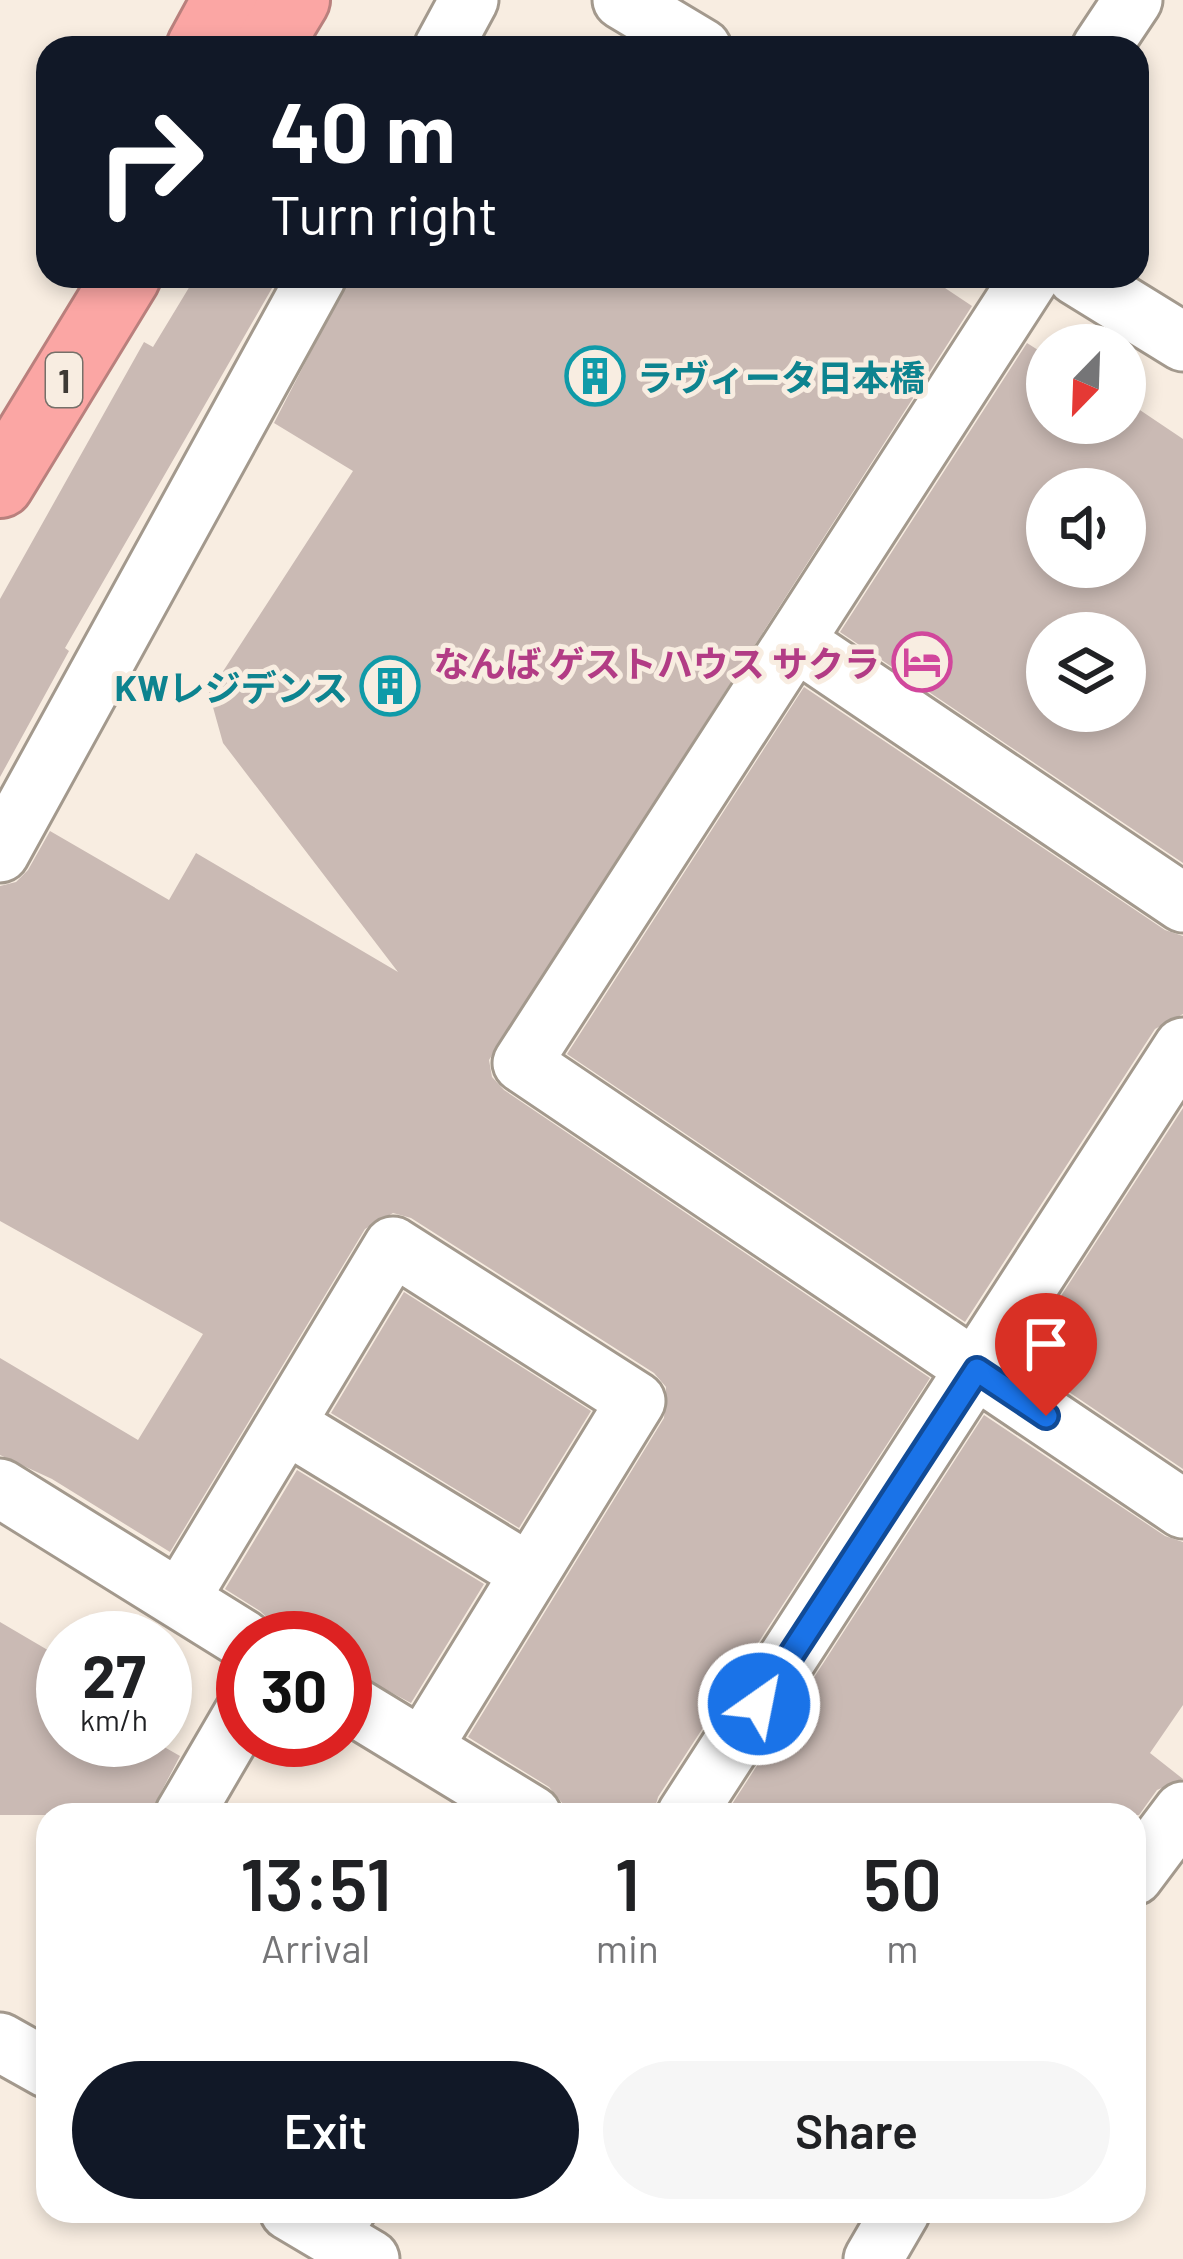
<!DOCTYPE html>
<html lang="en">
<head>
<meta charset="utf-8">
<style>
	body { margin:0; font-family:Barlow,"Noto Sans JP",sans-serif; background:#f6f6f6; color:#202124; height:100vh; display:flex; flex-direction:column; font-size:45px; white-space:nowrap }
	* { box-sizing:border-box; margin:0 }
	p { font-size:39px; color:#757577 }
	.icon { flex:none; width:66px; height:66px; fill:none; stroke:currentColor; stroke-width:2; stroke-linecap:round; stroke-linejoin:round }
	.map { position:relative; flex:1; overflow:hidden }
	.drawer { position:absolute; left:36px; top:1803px; width:1110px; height:420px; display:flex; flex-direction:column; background:#fff; border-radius:36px; box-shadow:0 6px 18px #0003 }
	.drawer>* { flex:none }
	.top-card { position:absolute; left:36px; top:36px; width:1113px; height:252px; border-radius:36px; box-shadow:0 6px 18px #0003; background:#111827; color:#fff; overflow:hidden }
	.needle { width:78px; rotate:203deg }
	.fabs { position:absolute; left:1026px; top:324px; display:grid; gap:24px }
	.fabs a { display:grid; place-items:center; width:120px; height:120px; border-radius:50%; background:#fff; box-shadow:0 6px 18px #0003; font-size:60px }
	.speed { position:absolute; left:36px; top:1611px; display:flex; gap:24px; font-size:60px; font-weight:700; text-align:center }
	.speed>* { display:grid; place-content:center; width:156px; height:156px; border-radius:50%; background:#fff; box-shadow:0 6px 18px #0003; line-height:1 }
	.speed small { font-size:30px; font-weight:400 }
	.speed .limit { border:18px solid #d22; background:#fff; color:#111 }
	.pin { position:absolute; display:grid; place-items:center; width:102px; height:102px; color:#fff; margin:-123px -51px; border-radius:50% 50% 50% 0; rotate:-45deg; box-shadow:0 0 12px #0007 }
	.pin .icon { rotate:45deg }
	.me { position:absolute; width:132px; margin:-66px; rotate:33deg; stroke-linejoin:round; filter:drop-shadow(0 0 9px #0008) }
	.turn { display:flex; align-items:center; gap:42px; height:252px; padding:0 36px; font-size:54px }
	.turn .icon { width:156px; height:156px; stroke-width:2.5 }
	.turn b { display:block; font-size:84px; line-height:102px }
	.eta { display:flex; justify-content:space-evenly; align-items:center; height:204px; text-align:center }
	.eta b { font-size:72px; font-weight:600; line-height:84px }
	.button { display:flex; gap:24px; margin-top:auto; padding:24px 36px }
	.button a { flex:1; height:138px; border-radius:72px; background:#111827; color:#fff; font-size:48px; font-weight:600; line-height:138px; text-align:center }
	.button a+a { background:#f6f6f6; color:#202124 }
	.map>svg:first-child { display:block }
	.building { fill:#cabab4; fill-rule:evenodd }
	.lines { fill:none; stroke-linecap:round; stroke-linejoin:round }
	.lane-casing { stroke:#a3998d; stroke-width:33 }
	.street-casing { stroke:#a3998d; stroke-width:63 }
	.highway-casing { stroke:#b9807d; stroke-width:72 }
	.lane { stroke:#fff; stroke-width:27 }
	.street { stroke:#fff; stroke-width:57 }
	.highway { stroke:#fba6a4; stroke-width:66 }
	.route-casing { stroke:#114b97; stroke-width:30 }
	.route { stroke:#1a73e8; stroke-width:21 }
	.labels { text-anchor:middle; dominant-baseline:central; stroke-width:10; stroke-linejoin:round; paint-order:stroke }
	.shield { fill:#f8ede1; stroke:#767069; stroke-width:3 }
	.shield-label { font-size:33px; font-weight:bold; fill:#3e3a35 }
	.culture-label { font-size:36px; font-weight:bold; fill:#0d838f; stroke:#f8ede1; text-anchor:start }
	.hotel-label { font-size:36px; font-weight:bold; fill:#b23c85; stroke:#f8ede1; text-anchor:end }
</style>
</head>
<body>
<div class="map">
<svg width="1183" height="2259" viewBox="0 0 1183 2259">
	<rect width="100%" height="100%" fill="#f8ede1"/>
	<g class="building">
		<path d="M196,276H279L65,648L69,651L0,777V599L144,342L153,347Z"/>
		<path d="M350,276H927L972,306L489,1060L492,1077L504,1090L930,1378L658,1797L653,1815H572L549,1787L468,1737L664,1418L666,1387L654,1373L411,1218L393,1213L365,1229L170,1552L52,1479L0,1455V1358L138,1440L203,1334L0,1221V886L16,882L28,870L50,831L169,900L196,853L398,972L223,743L209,693L353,471L274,423Z"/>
		<path d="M1027,343L1038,350L1042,345L1047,349V423H1125V400L1183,439V863L840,632ZM1047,489H1125V567H1047ZM1047,633H1125V711H1047Z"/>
		<path d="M804,687L1165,930L1183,936V1014L1155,1029L965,1322L567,1054Z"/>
		<path d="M1183,1108V1469L1020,1359Z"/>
		<path d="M404,1292L591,1411L519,1528L331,1413Z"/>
		<path d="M984,1415L1165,1536L1183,1542V1705L1150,1753L1183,1779L1157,1790L1139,1815H725Z"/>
		<path d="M297,1470L484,1584L411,1703L345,1668V1638H289L260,1611L225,1589Z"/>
		<path d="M0,1622L63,1659V1740H152L180,1756L149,1815H0Z"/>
	</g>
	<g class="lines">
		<g class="lane-casing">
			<path id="lane" d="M343,2243L363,2211"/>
		</g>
		<g class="street-casing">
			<g id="street">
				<path d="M622,0L702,48"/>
				<path d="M443,48L469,0"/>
				<path d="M1101,48L1133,0"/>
				<path d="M1031,276L522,1063L1183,1509"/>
				<path d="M1076,276L1183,342"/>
				<path d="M798,643L1183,903"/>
				<path d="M0,853L317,276"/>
				<path d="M287,1425L528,1572"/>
				<path d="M0,1488L243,1639"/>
				<path d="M180,1599L393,1246L636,1401L423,1747"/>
				<path d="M345,1701L532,1815"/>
				<path d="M184,1815L243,1714"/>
				<path d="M686,1815L1183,1047"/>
				<path d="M1134,1876L1183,1811"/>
				<path d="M0,2042L48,2069"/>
				<path d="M289,2211L370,2259"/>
				<path d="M873,2259L901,2211"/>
			</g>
		</g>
		<g class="highway-casing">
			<g id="highway">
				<path d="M200,48L226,0"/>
				<path d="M267,48L296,0"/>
				<path d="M0,484L127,276"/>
			</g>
		</g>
		<use href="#lane" class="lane"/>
		<use href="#street" class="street"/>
		<use href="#highway" class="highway"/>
	</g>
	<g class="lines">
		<g class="route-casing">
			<path id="route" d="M759,1704L977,1370L1046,1416"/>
		</g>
		<use href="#route" class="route"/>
	</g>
	<defs>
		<g id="building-ring" transform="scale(3)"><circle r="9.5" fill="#f8ede1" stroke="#0f9aa8" stroke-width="1.5"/><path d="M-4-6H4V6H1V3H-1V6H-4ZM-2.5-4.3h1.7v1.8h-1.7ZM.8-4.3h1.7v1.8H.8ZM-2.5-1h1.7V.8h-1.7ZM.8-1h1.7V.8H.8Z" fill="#0f9aa8"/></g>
		<g id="hotel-ring" transform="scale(3)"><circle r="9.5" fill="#f8ede1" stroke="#d1479c" stroke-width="1.5"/><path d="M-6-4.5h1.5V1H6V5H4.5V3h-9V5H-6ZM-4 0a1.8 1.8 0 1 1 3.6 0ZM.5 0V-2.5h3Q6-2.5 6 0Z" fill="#d1479c"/></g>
	</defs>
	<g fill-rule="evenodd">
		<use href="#building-ring" x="595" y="376"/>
		<use href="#hotel-ring" x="922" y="662"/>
		<use href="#building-ring" x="390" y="686"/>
	</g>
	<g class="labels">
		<rect class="shield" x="46" y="353" width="36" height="54" rx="9"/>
		<g class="shield-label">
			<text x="64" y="380">1</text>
		</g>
		<g class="culture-label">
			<text x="637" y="376">ラヴィータ日本橋</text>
			<text x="348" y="686" text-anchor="end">KWレジデンス</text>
		</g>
		<g class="hotel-label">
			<text x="880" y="662">なんば ゲストハウス サクラ</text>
		</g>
	</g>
</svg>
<div class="fabs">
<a><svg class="needle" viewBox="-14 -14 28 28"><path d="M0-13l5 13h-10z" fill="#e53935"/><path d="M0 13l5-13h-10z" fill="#757577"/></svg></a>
<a><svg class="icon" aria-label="sound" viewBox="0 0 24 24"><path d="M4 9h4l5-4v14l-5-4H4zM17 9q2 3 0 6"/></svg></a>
<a><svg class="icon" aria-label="layers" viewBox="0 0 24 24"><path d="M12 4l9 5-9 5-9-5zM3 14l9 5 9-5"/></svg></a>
</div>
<div class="speed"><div>27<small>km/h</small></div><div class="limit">30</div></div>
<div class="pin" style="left:1046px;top:1416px;background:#d93025"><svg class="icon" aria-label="arrive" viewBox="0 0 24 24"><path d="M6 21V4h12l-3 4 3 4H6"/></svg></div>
<svg class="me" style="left:759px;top:1704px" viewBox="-20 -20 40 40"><circle r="17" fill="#1a73e8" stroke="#fff" stroke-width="3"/><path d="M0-11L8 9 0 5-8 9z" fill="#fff"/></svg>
<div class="top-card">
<div class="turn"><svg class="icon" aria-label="right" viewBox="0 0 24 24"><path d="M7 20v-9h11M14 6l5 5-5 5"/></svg><div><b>40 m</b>Turn right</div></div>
</div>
<section class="drawer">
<div class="eta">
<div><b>13:51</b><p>Arrival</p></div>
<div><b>1</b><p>min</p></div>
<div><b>50</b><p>m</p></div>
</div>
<div class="button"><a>Exit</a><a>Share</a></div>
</section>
</div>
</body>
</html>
